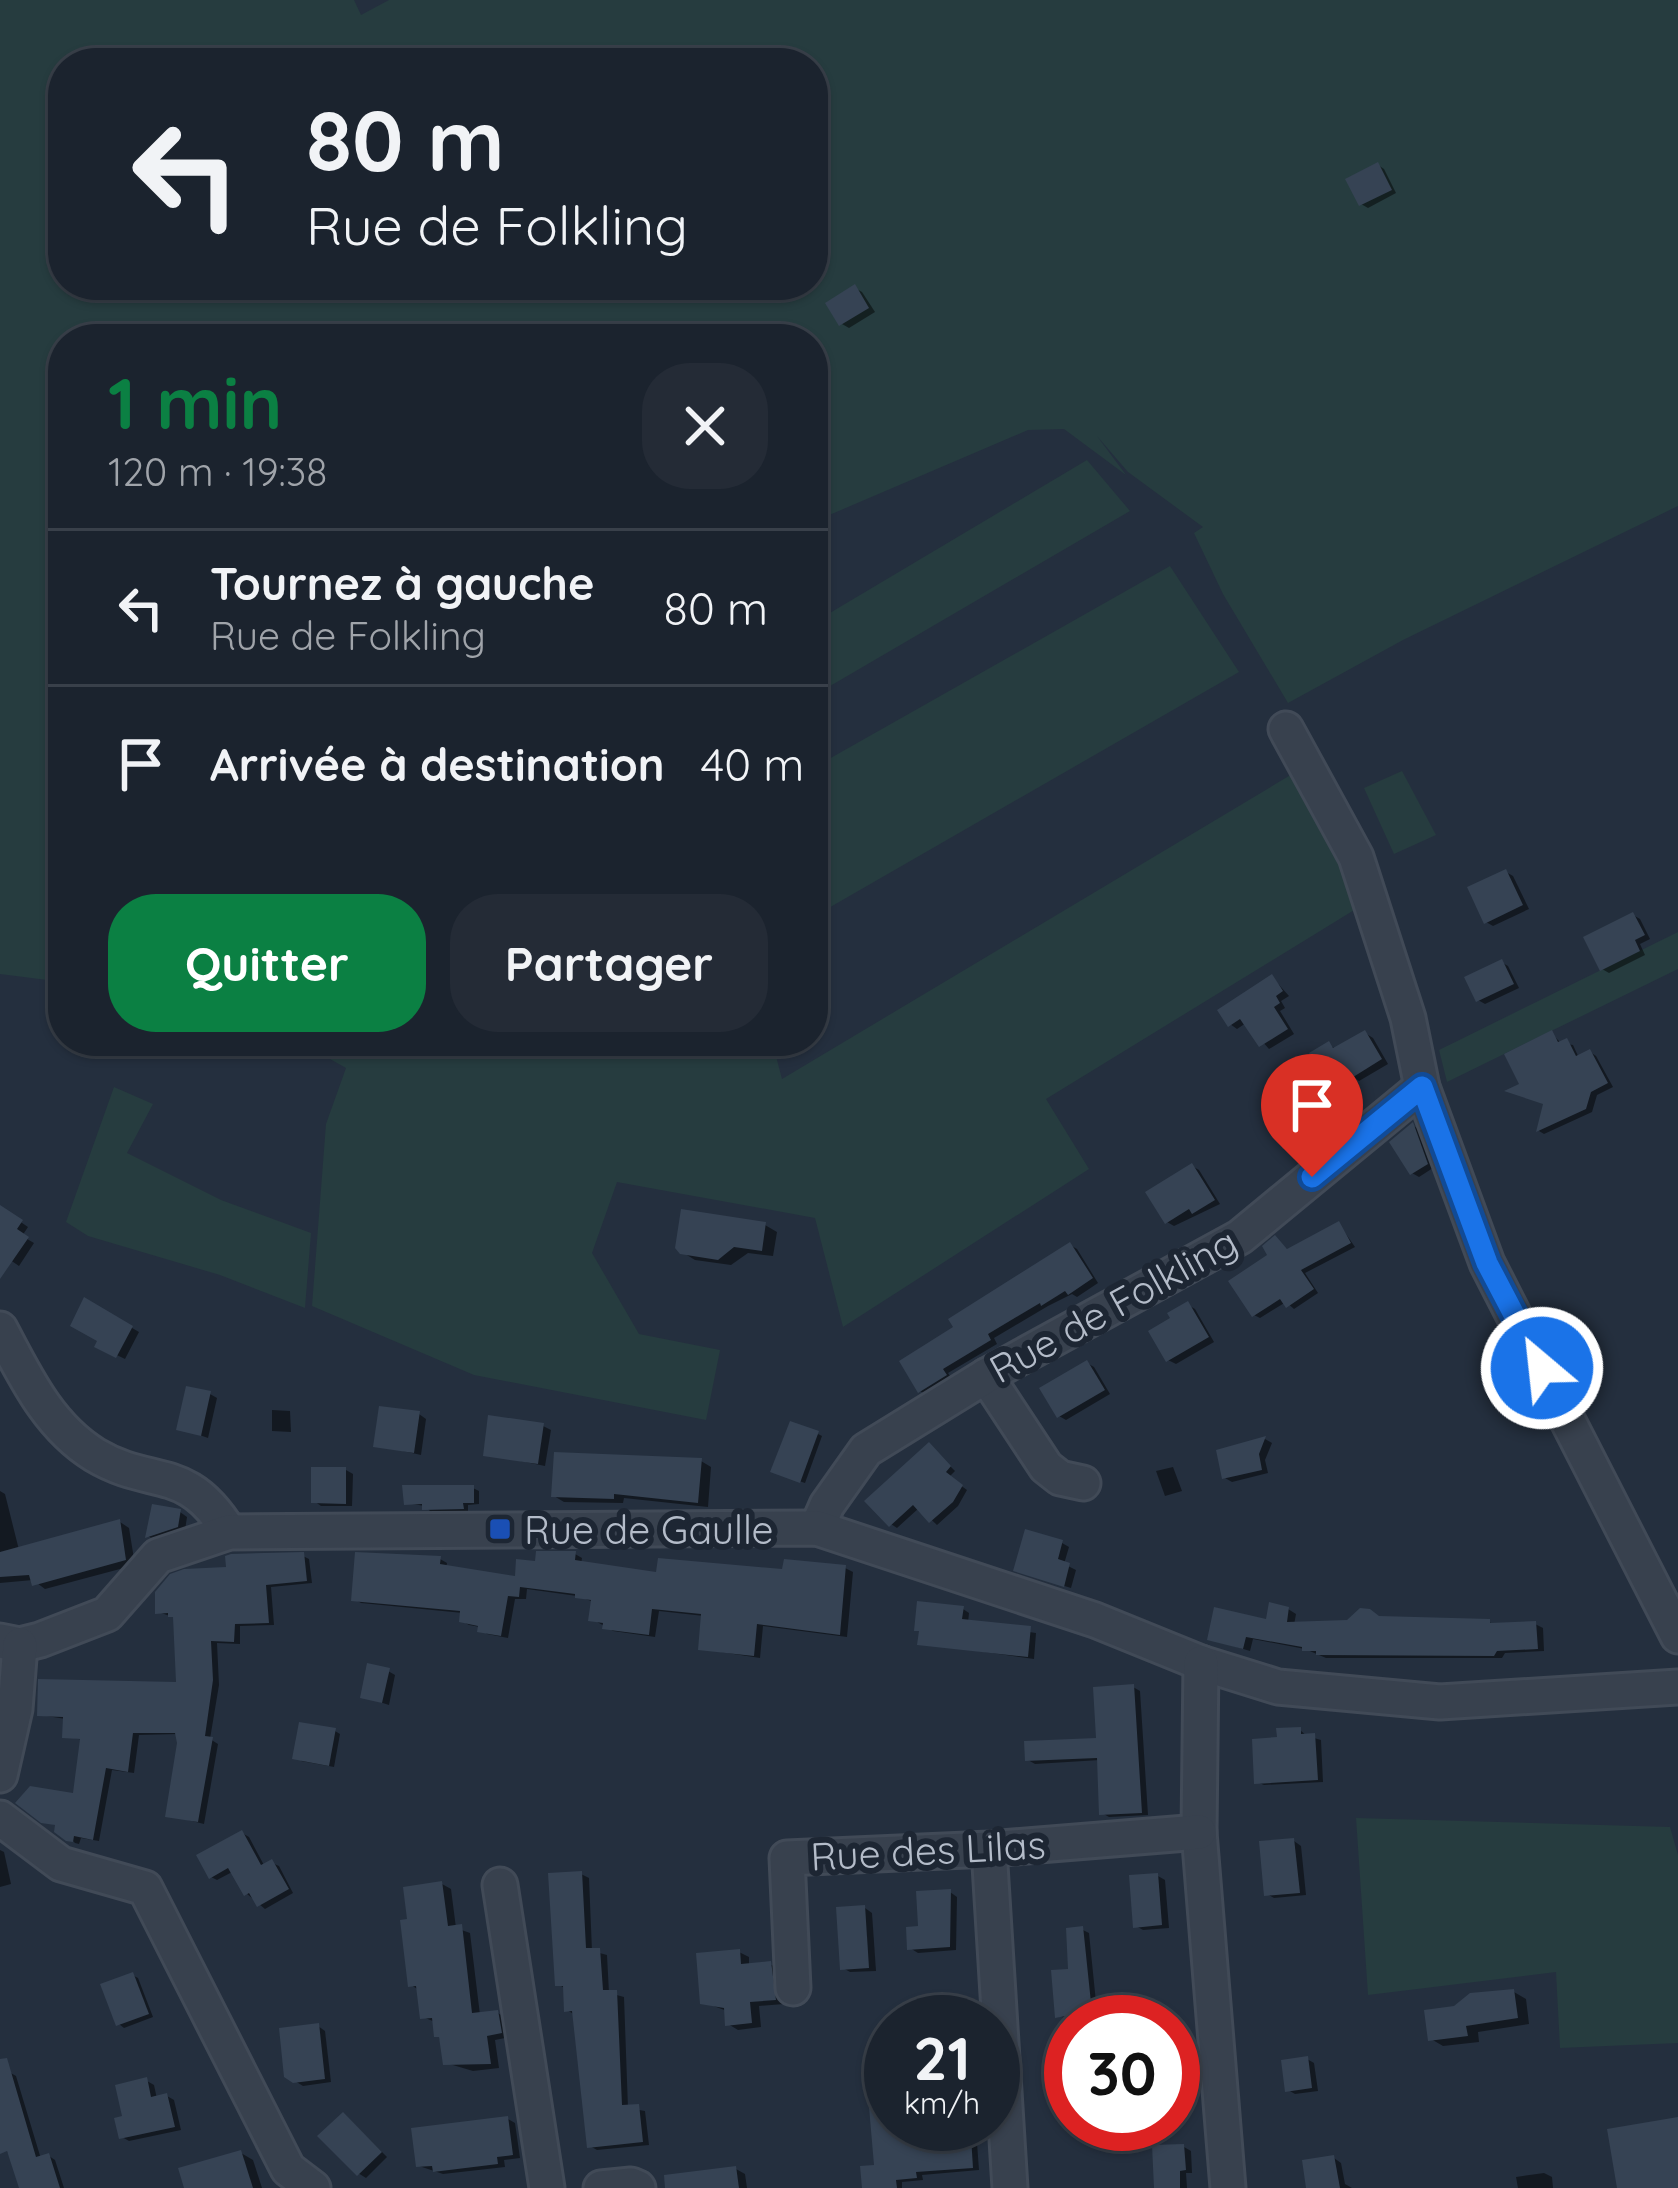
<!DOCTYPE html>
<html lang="fr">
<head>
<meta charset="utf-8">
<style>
	body { margin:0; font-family:Quicksand,sans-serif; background:#242b36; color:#f1f3f6; height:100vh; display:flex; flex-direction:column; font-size:45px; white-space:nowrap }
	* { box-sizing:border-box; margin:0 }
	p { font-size:39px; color:#a0a4aa }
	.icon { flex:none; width:66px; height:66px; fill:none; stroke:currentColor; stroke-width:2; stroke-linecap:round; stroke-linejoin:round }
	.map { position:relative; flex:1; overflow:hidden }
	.panel { position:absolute; left:48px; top:324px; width:780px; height:732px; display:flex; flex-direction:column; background:#1b232e; border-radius:48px; box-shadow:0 3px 9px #0004,0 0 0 3px #39404a }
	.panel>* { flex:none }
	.top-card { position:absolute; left:48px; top:48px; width:780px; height:252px; border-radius:48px; box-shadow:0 3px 9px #0004,0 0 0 3px #39404a; background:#1b232e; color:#f1f3f6; overflow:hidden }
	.speed { position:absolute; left:864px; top:1995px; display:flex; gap:24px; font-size:60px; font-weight:700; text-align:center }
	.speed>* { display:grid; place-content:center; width:156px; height:156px; border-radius:50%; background:#1b232e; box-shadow:0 3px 9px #0004,0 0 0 3px #39404a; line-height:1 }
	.speed small { font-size:30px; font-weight:400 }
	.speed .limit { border:18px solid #d22; background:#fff; color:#111 }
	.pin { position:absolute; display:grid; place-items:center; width:102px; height:102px; color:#fff; margin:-123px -51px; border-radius:50% 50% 50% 0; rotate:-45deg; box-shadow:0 0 12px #0007 }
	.pin .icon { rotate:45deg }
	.me { position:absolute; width:132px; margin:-66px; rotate:332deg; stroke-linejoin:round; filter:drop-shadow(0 0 9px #0008) }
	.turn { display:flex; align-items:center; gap:42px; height:252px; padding:0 60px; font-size:54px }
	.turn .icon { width:156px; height:156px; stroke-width:2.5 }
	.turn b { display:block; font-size:84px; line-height:102px }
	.round { display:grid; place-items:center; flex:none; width:126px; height:126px; border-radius:48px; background:#242b36 }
	.headline { display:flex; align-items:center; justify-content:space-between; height:204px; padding:0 60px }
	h1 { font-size:72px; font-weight:700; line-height:90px; color:#0b8043 }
	.cta { display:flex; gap:24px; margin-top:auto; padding:24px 60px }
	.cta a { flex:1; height:138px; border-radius:48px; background:#0b8043; color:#fff; font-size:48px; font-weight:700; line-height:138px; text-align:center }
	.cta a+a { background:#242b36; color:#f1f3f6 }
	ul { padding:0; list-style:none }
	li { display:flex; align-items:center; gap:36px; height:156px; padding:0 60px; border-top:3px solid #39404a }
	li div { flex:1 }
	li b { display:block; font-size:45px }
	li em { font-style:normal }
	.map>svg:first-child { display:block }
	.green { fill:#263c3f; fill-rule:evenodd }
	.shadow { fill:#0007 }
	.building { fill:#364354 }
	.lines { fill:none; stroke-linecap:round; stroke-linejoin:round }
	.minor-casing { stroke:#414a57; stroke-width:39 }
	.minor { stroke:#38414e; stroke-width:33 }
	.route-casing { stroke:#114b97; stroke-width:30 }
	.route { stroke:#1a73e8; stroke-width:21 }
	.transit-dot { fill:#1a4fb4; stroke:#1d2633; stroke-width:4.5 }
	.labels { text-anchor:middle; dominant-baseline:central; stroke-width:12; stroke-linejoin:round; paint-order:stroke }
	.street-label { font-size:39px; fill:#b4bcc9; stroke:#1d2633 }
	.poi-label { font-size:39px; fill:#b4bcc9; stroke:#1d2633; text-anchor:start }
</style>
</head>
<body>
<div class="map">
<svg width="1678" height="2188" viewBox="0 0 1678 2188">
	<rect width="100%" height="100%" fill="#242f3e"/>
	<g class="green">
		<path d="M0,0H354L361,15L389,0H1678V506L1403,640L1288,703L1223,594L1194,533L1203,527L1128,472L1097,436L1126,475L1064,429L1028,430L813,522V339H63V982L0,974ZM63,63H813V285H63Z"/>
		<path d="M1087,460L1130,511L813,696V623Z"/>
		<path d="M1170,566L1239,672L813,917V768Z"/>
		<path d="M1299,770L1364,904L1046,1099L1089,1169L843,1327L815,1218L617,1182L592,1253L639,1334L720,1350L706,1420L474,1375L312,1306L326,1124L346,1068L298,1041H772L782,1079Z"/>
		<path d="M1402,771L1436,835L1394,854L1364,788Z"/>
		<path d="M1678,932V969L1447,1082L1439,1050Z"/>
		<path d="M114,1087L153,1104L127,1153L221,1200L311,1233L305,1308L220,1275L88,1236L66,1222Z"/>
		<path d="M1356,1818L1670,1827L1678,1855V2043L1560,2048L1556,1972L1368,1995Z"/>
	</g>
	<g class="shadow">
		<path d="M1378,165L1384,169L1396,193L1368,208L1361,204Z"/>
		<path d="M855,288L862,292L875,312L849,328L842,324Z"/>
		<path d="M1506,872L1513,876L1529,909L1493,926L1486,922Z"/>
		<path d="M1633,915L1640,919L1650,939L1640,944L1645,955L1609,973L1602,969Z"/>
		<path d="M1501,962L1508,966L1519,988L1485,1004L1478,1000Z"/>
		<path d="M1272,977L1289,996L1281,1001L1285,1008L1280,1011L1294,1034L1269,1049L1246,1023L1237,1029L1230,1024Z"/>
		<path d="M1365,1033L1373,1038L1388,1064L1359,1081L1352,1076L1336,1085L1329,1081V1045L1336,1049Z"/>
		<path d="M1552,1034L1561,1043L1573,1045L1579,1058L1590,1052L1596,1056L1613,1087L1597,1095L1592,1112L1544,1134L1539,1131L1546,1104L1523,1085Z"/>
		<path d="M1311,1096L1318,1100L1334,1127L1293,1151L1286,1146Z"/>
		<path d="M1413,1126L1419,1129L1433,1168L1419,1177L1412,1173Z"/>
		<path d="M1192,1166L1199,1170L1220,1204L1174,1226L1167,1222Z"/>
		<path d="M0,1208L28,1227L22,1236L34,1243L19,1266L0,1253Z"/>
		<path d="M1339,1224L1355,1247L1305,1273L1318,1293L1294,1309L1286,1302L1260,1318L1254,1315L1276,1239L1289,1251Z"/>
		<path d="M765,1225L777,1232L773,1256L748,1253L731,1265L695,1260L682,1252Z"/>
		<path d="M1070,1245L1077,1249L1098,1283L1077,1297L1072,1294L1048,1306L994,1338L997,1344L948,1373L952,1379L927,1395L920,1391L957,1328Z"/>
		<path d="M86,1301L139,1332L125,1359L98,1346L101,1340Z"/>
		<path d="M1188,1305L1195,1309L1214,1342L1176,1364L1168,1360Z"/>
		<path d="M1087,1363L1094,1367L1110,1394L1066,1420L1059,1416Z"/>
		<path d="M210,1394L217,1398L208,1438L180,1428Z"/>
		<path d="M272,1410L290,1411L291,1432L272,1431Z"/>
		<path d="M419,1414L426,1419L421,1455L376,1445Z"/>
		<path d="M543,1426L551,1430L545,1466L486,1454Z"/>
		<path d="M818,1434L822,1436L805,1483L778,1474Z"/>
		<path d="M1265,1439L1272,1443L1265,1460L1268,1473L1232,1482L1225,1478L1219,1452Z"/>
		<path d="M929,1445L955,1471L949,1477L967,1490L958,1506L937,1525L919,1508L897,1528L891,1524Z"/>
		<path d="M701,1461L711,1467L708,1507L624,1498L623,1503L564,1502L554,1496Z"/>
		<path d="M1173,1467L1182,1491L1165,1496L1156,1471Z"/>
		<path d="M346,1470L353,1474L352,1506H321L314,1501Z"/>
		<path d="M473,1488L479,1491V1504L468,1505V1511H430L425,1506L406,1503Z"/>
		<path d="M0,1491L5,1494L19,1550L120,1522L129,1528L135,1565L45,1589L33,1580L0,1583Z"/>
		<path d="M180,1512L187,1517L185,1530L155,1540L148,1536Z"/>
		<path d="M1062,1543L1069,1547L1064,1564L1076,1570L1071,1588L1023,1573Z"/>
		<path d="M575,1554L582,1558L581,1564L658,1576L845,1568L853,1572L847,1637L763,1626L760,1658L701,1649L704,1616L659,1611L655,1637L613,1631L592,1619L594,1602L577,1596L527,1589L526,1599H515L508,1638L487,1634L480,1627L469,1625L462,1621L463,1613L361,1603L354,1599L440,1559L447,1563L446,1568L518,1580L538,1564Z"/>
		<path d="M303,1556L309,1559L312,1583L271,1587L274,1625L240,1626V1644L217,1643L219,1685L210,1739L218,1744L204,1824L168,1815L179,1734L139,1735L134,1773L112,1770L99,1841L81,1838L79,1844L75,1843L58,1826L43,1820L76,1797L83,1740L65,1736L66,1719L40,1715L179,1685L176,1618L158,1612L230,1570Z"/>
		<path d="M963,1609L969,1613L968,1623L1036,1633L1034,1659L921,1643Z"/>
		<path d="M1288,1609L1296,1614L1294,1625L1381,1619L1489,1622L1497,1626L1535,1624L1543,1628L1544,1651L1505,1653L1502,1658H1326L1305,1649L1253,1639L1250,1651L1210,1639L1268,1623Z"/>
		<path d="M388,1671L395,1675L389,1705L364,1697Z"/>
		<path d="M1133,1687L1140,1691L1148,1815L1109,1817L1102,1813L1100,1760L1035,1764L1028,1760L1099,1741Z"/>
		<path d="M1300,1730L1307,1736L1321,1740L1323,1782L1264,1785L1257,1782L1280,1740Z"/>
		<path d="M335,1731L340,1734L334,1767L301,1761Z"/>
		<path d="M242,1833L249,1837L265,1867L272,1863L279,1866L293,1893L265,1909L246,1893L234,1871L217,1880L211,1877Z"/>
		<path d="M1294,1841L1301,1846L1306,1895L1274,1898L1267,1894Z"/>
		<path d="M0,1850L4,1852L11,1884L0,1887Z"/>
		<path d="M581,1874L589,1878L592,1951L607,1955L609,1993L624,1997L628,2108L645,2111L649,2145L597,2150L590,2146L575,2015L567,2010L566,1989L558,1984Z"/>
		<path d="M1158,1876L1165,1880L1169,1928L1143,1930L1136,1926Z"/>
		<path d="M442,1884L451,1889L456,1928L470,1933L480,2015L498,2013L507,2019L510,2037L495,2040L499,2068L473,2071L446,2063L435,2022L423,2017L419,1990L411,1985V1922Z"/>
		<path d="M950,1892L957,1897L956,1950L918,1953L910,1948Z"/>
		<path d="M865,1908L872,1913L876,1971L850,1972L843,1968Z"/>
		<path d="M1083,1930L1089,1933L1098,2022H1071V2030L1069,2019L1058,2016Z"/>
		<path d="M739,1952L749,1957V1966L770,1964L780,1970L784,2004L759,2006L761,2027L738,2030L728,2024L727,2011L703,2002Z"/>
		<path d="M132,1975L138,1978L153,2017L124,2028L119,2024Z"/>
		<path d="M1514,1992L1526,1999L1529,2024L1478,2032L1479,2042L1443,2046L1431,2039Z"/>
		<path d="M318,2026L325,2031L331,2082L303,2086L295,2081Z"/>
		<path d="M1182,2032L1189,2036L1193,2103L1173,2104V2033Z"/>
		<path d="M1307,2059L1314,2063L1318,2091L1295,2094L1288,2090Z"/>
		<path d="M9,2072L16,2076L41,2159L49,2156L55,2160L64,2188L22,2187L0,2134V2074Z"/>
		<path d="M147,2081L154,2085L157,2099L167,2096L174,2100L181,2130L129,2141L122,2137L125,2119Z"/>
		<path d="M891,2109V2124H962L963,2139L977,2143L979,2170L922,2175L923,2180L902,2182V2188H866L877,2168Z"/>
		<path d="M508,2119L515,2123L520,2158L504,2160L505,2167L443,2174L419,2166Z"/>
		<path d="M350,2120L387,2157L366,2178L358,2173Z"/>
		<path d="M1184,2147L1191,2151L1192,2173H1186L1187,2188H1155Z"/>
		<path d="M241,2153L253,2160L262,2188H187Z"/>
		<path d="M1334,2158L1341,2163L1345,2184L1352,2188H1309Z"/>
		<path d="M736,2169L745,2174L747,2188H702Z"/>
		<path d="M1544,2173L1552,2177L1553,2188H1518L1516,2177Z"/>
	</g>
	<g class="building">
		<path d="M1378,162L1392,190L1359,206L1345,179Z"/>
		<path d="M855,284L869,308L839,326L825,303Z"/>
		<path d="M1506,869L1523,905L1484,924L1467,887Z"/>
		<path d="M1633,912L1645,935L1635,940L1640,951L1600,971L1583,937Z"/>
		<path d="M1502,959L1514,984L1476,1002L1464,977Z"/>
		<path d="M1272,974L1283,991L1276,996L1280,1003L1274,1007L1288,1029L1259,1047L1240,1019L1228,1027L1217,1010Z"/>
		<path d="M1365,1030L1382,1059L1350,1079L1346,1072L1326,1083L1309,1053L1329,1041L1333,1048Z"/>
		<path d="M1552,1030L1558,1042L1567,1038L1576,1056L1590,1049L1608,1083L1591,1092L1586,1109L1536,1132L1543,1104L1504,1091L1519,1084L1504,1054Z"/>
		<path d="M1311,1092L1328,1122L1283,1149L1266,1119Z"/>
		<path d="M1413,1122L1428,1164L1410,1175L1389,1142Z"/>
		<path d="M1192,1163L1215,1200L1192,1214L1189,1209L1165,1224L1145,1192Z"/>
		<path d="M0,1205L23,1220L17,1229L29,1237L0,1279Z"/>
		<path d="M681,1209L766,1222L762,1251L734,1247L718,1260L680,1254L675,1248Z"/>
		<path d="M1339,1221L1351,1243L1301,1270L1314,1289L1286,1308L1280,1299L1252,1317L1228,1281L1267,1255L1262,1246L1275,1235L1287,1249Z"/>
		<path d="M1070,1242L1093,1278L1068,1295L1065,1291L1041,1306L1040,1303L988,1334L991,1340L943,1369L947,1375L918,1393L899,1361L953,1327L948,1319Z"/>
		<path d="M84,1297L133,1326L116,1358L94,1347L97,1341L70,1326Z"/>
		<path d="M1188,1301L1209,1337L1166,1362L1148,1331L1170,1318L1167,1313Z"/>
		<path d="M1087,1360L1105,1390L1057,1418L1039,1388Z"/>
		<path d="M186,1386L211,1391L201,1436L176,1430Z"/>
		<path d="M379,1406L420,1411L414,1453L373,1447Z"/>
		<path d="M488,1415L544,1423L538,1464L483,1456Z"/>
		<path d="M790,1421L819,1431L800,1483L770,1472Z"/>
		<path d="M1266,1436L1259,1454L1262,1470L1222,1479L1216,1450Z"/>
		<path d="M929,1442L951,1466L946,1472L963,1485L953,1502L929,1523L913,1505L889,1527L864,1501Z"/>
		<path d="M554,1452L702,1458L698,1503L614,1494V1499L551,1497Z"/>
		<path d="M311,1467H346V1504L311,1503Z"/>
		<path d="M402,1485H474V1503H463L464,1509L422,1510V1504L404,1505Z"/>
		<path d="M152,1504L181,1509L178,1527L145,1538Z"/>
		<path d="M120,1519L126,1560L32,1586L29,1575L0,1577V1552Z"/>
		<path d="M1025,1529L1063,1540L1058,1559L1070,1563L1064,1587L1013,1571Z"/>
		<path d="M536,1551H576L575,1560L656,1572L658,1558L782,1569L784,1559L846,1565L840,1635L757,1624L754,1656L698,1650L701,1614L652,1609L649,1635L602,1629L603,1623L588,1621L591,1600L575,1598V1594L520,1587L519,1597L508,1596L501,1636L477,1632L478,1626L459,1622L460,1611L351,1601L355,1552L441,1556L440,1564L515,1576L516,1559L535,1561Z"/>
		<path d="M304,1552L307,1581L266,1585L269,1623L235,1624L234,1642L211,1641L213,1680L205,1736L213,1737L198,1822L165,1817L177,1743L175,1733H133L128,1772L106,1768L93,1840L74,1836L73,1842L66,1841L54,1832L55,1825L41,1823L15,1803L30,1786L73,1793L80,1739L62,1738L63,1717L37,1716L38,1679L176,1682L173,1617H168V1613L155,1614V1592L170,1574L184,1569L226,1567L225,1556L231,1554Z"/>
		<path d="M917,1601L964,1606L962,1619L1031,1626L1028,1657L917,1645L919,1631H914Z"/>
		<path d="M1269,1602L1289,1607L1287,1622L1347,1620L1360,1608L1370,1609L1379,1616L1490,1619V1623L1536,1621L1538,1649L1497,1651L1494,1656L1316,1655V1651H1302V1647L1246,1637L1243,1649L1207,1640L1214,1607L1266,1619Z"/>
		<path d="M367,1663L390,1668L382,1703L360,1698Z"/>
		<path d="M1134,1684L1142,1813L1099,1815L1097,1758L1025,1761L1024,1741L1096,1738L1093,1687Z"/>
		<path d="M299,1722L336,1728L329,1766L292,1759Z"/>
		<path d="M1301,1727V1734L1315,1733L1318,1780L1254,1784L1252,1739L1277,1737L1276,1728Z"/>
		<path d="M242,1830L261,1865L272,1859L289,1889L257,1907L249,1893L244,1896L228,1868L209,1879L196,1855Z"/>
		<path d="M1294,1838L1300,1893L1264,1896L1259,1841Z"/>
		<path d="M582,1871L586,1948H600L603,1990H617L622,2105L639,2104L643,2142L587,2148L572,2011L564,2012L563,1986H555L548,1873Z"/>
		<path d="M1158,1873L1162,1925L1133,1928L1129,1875Z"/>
		<path d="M442,1881L448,1926L462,1924L472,2013L498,2010L502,2033L487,2036L491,2064L443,2065L439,2037H434L432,2018L420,2019L416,1986L408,1987L400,1920L407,1919L403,1887Z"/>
		<path d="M951,1889L950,1947L907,1950L906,1927L918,1926L916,1891Z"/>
		<path d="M865,1905L869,1968L840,1970L836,1907Z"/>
		<path d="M1083,1926L1093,2022H1067L1066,2016L1055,2018L1051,1970L1068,1969L1066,1928Z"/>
		<path d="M740,1949L741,1964L771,1961L776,2000L750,2002L752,2023L725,2026L724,2008L700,2004L696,1953Z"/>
		<path d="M133,1972L149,2014L116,2026L100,1984Z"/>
		<path d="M1514,1989L1518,2018L1466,2026L1468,2036L1428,2041L1424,2010L1454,2006L1470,1993Z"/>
		<path d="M319,2023L325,2079L293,2083L284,2077L279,2028Z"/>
		<path d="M1308,2056L1312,2088L1285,2092L1281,2060Z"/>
		<path d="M7,2058L36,2157L49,2153L60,2188H19L7,2151L0,2154V2059Z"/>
		<path d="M147,2077L151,2097L167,2093L175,2127L119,2139L114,2118L122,2116L115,2085Z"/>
		<path d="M891,2106V2124H957L958,2137L971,2136L973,2168L916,2172L917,2178L896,2180L897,2188H862L860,2166L874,2165L869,2107Z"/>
		<path d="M343,2112L382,2152L357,2176L317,2136Z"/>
		<path d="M508,2116L513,2155L497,2157L498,2164L433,2172L432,2166L416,2167L411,2128Z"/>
		<path d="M1678,2117V2188H1617L1607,2129Z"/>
		<path d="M1184,2144L1186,2170L1180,2171V2188H1154L1152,2145Z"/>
		<path d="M241,2150L253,2188H184L178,2168Z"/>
		<path d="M1334,2155L1340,2188H1306L1302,2160Z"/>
		<path d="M736,2166L739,2188H665L664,2175Z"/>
	</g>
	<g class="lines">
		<g class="minor-casing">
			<g id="minor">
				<path d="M1286,729L1356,857L1408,1018L1422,1087L1487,1263L1678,1636"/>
				<path d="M0,1329C25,1376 48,1426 95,1455C152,1489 186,1462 229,1532"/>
				<path d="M986,1376L1046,1467L1060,1478L1083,1483"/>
				<path d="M817,1528L827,1505L866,1450L986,1376L1240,1237L1422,1087"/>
				<path d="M0,1641L20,1645L40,1640L107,1614L158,1556L229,1532L817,1528L1095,1620L1201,1663L1278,1687L1440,1702L1678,1687"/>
				<path d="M1201,1663L1199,1832L1228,2188"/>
				<path d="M0,1775L15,1709L20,1645"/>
				<path d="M0,1818L61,1864L145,1888L288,2169L313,2188"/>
				<path d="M989,1849L1010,2188"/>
				<path d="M500,1885L547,2188"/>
				<path d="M793,1988L787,1858L989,1849L1199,1832"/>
				<path d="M601,2188L631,2185L638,2188"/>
			</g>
		</g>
		<use href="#minor" class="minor"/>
	</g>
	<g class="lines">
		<g class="route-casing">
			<path id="route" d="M1312,1177L1422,1087L1487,1263L1542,1368"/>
		</g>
		<use href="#route" class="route"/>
	</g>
	<rect class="transit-dot" x="488" y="1517" width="24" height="24" rx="6"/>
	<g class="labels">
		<g class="street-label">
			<text transform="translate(1113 1305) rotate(-29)">Rue de Folkling</text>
			<text transform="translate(928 1850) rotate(-3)">Rue des Lilas</text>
		</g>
		<g class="poi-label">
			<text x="524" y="1529">Rue de Gaulle</text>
		</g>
	</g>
</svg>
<div class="speed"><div>21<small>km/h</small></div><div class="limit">30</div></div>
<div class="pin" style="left:1312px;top:1177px;background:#d93025"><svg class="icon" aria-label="arrive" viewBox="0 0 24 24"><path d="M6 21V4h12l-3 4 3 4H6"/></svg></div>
<svg class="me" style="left:1542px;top:1368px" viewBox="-20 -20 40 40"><circle r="17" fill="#1a73e8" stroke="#fff" stroke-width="3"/><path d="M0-11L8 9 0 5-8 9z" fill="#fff"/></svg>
<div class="top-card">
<div class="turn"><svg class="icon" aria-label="left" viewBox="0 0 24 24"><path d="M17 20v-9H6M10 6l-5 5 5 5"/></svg><div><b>80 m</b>Rue de Folkling</div></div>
</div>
<section class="panel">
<div class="headline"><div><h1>1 min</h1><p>120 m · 19:38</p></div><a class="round"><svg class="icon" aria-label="close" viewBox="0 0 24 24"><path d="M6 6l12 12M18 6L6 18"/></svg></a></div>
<ul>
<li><svg class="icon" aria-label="left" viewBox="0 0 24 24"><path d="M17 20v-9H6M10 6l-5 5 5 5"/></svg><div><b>Tournez à gauche</b><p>Rue de Folkling</p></div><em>80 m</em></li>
<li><svg class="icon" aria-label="arrive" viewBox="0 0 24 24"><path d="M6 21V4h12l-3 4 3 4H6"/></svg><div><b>Arrivée à destination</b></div><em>40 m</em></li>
</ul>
<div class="cta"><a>Quitter</a><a>Partager</a></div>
</section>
</div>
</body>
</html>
